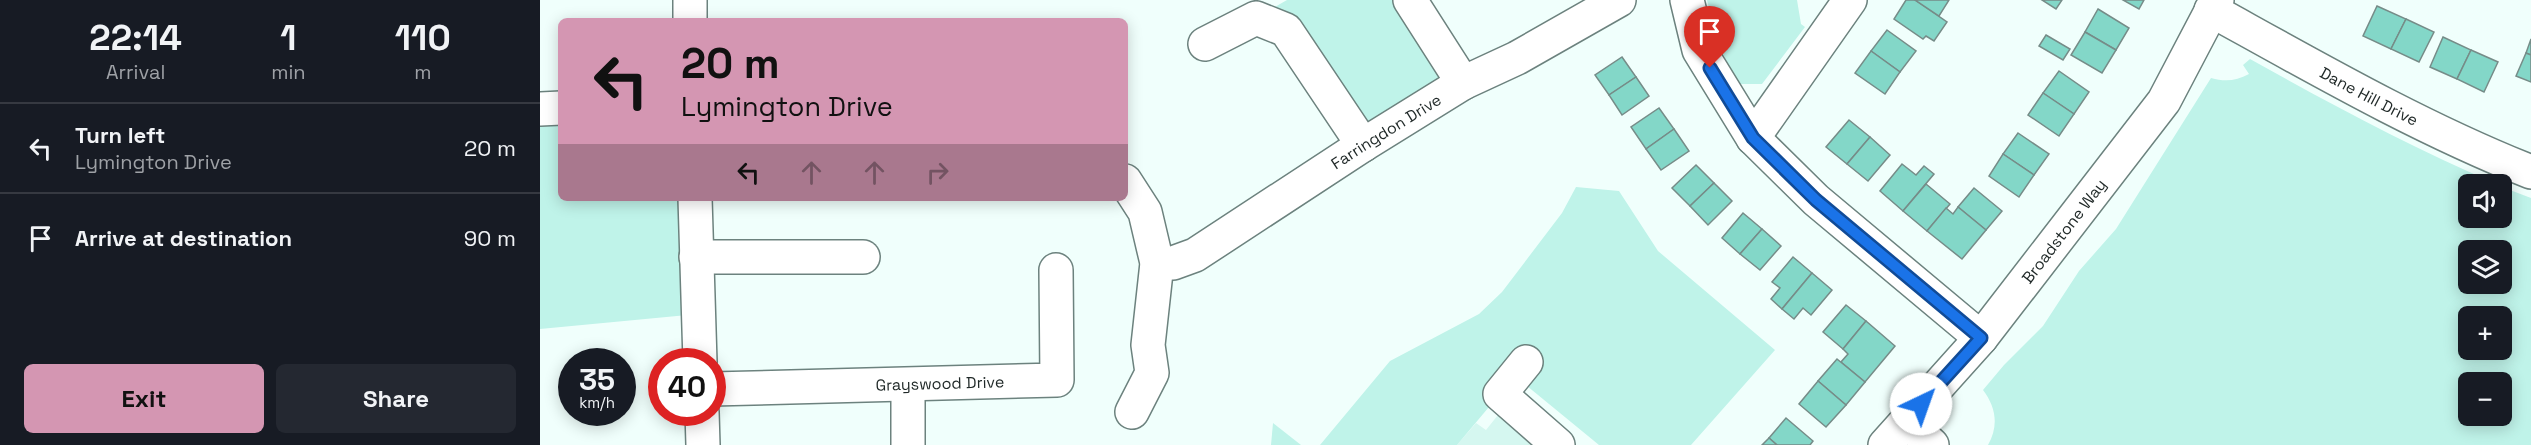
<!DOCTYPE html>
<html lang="en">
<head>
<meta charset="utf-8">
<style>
	body { margin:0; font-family:"Space Grotesk",sans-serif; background:#242831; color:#f1f3f6; height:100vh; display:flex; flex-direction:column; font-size:22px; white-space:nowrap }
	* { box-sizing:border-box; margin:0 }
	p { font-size:20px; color:#9ea1a6 }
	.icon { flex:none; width:33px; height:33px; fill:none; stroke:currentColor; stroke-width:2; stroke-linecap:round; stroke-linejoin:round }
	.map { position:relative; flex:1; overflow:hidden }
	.drawer { display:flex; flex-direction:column; background:#171b24; width:540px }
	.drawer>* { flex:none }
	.top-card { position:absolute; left:18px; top:18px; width:570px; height:183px; border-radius:9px; box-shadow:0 3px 15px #0003; background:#d496b2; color:#111; overflow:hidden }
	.controls { position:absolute; left:1918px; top:174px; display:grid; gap:12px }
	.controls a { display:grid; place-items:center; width:54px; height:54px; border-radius:9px; background:#171b24; box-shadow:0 3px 15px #0003; font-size:30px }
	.speed { position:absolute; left:18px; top:348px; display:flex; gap:12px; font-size:30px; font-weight:700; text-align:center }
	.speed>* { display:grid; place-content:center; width:78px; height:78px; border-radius:50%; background:#171b24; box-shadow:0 3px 15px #0003; line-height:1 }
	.speed small { font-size:15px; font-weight:400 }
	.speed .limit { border:9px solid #d22; background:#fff; color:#111 }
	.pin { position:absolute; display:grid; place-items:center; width:51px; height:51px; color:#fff; margin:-62px -26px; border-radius:50% 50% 50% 0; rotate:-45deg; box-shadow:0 0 6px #0007 }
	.pin .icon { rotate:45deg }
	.me { position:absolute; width:66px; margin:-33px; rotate:42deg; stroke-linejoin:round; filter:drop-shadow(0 0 4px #0008) }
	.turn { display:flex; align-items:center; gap:21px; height:126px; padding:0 24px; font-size:27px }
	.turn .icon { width:78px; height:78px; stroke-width:2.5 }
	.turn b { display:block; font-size:42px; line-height:51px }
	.lanes { display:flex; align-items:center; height:57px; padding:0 24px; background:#0003; justify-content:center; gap:30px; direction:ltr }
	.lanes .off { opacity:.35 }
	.eta { display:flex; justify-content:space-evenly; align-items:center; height:102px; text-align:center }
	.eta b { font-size:36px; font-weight:800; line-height:42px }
	.primary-button { display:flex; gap:12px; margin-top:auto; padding:12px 24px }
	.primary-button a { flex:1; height:69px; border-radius:9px; background:#d496b2; color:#111; font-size:24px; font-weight:800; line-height:69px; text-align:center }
	.primary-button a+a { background:#242831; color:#f1f3f6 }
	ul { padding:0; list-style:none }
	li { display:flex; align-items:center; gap:18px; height:90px; padding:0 24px; border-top:2px solid #363941 }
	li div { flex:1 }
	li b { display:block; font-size:22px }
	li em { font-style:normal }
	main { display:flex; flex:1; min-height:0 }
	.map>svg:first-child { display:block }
	.built { fill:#d5f7f0 }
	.green { fill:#bff3e9; fill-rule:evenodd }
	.building { fill:#83d7c8; stroke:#768c88; stroke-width:1.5 }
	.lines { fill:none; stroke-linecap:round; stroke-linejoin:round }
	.street-casing { stroke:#6c827e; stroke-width:36 }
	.secondary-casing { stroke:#6c827e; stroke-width:36 }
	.street { stroke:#fff; stroke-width:33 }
	.secondary { stroke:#fff; stroke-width:33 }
	.route-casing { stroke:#114b97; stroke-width:15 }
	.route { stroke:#1a73e8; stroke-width:10 }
	.labels { text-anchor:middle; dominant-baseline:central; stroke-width:4.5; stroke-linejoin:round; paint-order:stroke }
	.street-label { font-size:16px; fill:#1f2827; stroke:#fff }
</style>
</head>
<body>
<main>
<section class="drawer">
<div class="eta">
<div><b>22:14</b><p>Arrival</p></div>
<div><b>1</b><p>min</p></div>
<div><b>110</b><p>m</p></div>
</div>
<ul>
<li><svg class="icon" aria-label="left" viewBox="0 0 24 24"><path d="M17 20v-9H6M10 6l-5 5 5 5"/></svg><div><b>Turn left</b><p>Lymington Drive</p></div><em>20 m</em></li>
<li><svg class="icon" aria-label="arrive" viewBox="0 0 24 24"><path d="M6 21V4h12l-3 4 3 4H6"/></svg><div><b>Arrive at destination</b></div><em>90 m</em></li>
</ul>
<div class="primary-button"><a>Exit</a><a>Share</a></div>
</section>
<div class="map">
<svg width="1991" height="445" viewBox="0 0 1991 445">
	<rect width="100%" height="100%" fill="#f0fffc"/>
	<path class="built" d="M958,415L994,445H917L936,423L946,430Z"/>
	<g class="green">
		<path d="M747,0H870L923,83L823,145L716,18Z"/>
		<path d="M1167,0H1257L1261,24L1265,27L1222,84H1198L1178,44Z"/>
		<path d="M1710,59C1791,104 1872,148 1957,184H1929V218H1962V187L1991,198V445H1448C1459,426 1456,407 1443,390L1464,365L1503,326L1539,271L1576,229L1671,78C1685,82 1696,81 1709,74L1703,65ZM1962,250V284H1929V250ZM1962,316V350H1929V316ZM1962,382V416H1929V382Z"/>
		<path d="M21,108V198H155L158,314L0,329V109Z"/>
		<path d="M1036,187L1079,191L1118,251L1235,350L1151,445H1059L975,376L917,445H780L850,361L939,314L962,292L1022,213Z"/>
		<path d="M733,423L761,445H731Z"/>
	</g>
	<g class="building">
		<path d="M1366,0H1375L1407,22L1394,41L1386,36L1383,39L1354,19Z"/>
		<path d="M1375,0H1409L1399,16Z"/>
		<path d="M1502,0H1522L1516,9Z"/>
		<path d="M1583,0H1604L1599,9Z"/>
		<path d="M1837,6L1866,19L1851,49L1823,36Z"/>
		<path d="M1558,9L1589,28L1576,50L1545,32Z"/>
		<path d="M1866,19L1894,32L1879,62L1851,49Z"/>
		<path d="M1347,30L1376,51L1360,72L1331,51Z"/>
		<path d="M1545,32L1576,50L1562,73L1531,55Z"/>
		<path d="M1506,35L1530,49L1523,60L1499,46Z"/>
		<path d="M1903,37L1931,50L1917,79L1890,67Z"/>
		<path d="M1991,39V55L1986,53Z"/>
		<path d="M1931,50L1958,62L1944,92L1917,79Z"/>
		<path d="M1331,51L1360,72L1345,94L1315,73Z"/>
		<path d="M1986,53L1991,55V82L1976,76Z"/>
		<path d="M1082,57L1096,77L1069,95L1055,75Z"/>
		<path d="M1519,71L1549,92L1534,114L1503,93Z"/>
		<path d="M1096,77L1109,96L1082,115L1069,95Z"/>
		<path d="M1503,93L1534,114L1519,136L1488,115Z"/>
		<path d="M1119,108L1134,129L1106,149L1091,127Z"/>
		<path d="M1309,120L1330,137L1307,164L1286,147Z"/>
		<path d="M1134,129L1149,151L1121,170L1106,149Z"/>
		<path d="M1478,133L1509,154L1494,175L1463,154Z"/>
		<path d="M1330,137L1350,155L1328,181L1307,164Z"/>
		<path d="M1463,154L1494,175L1479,197L1449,176Z"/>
		<path d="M1362,164L1376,175L1384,166L1394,174L1363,211L1340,191Z"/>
		<path d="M1156,165L1174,183L1150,206L1132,188Z"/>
		<path d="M1174,183L1192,201L1168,225L1150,206Z"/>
		<path d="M1386,184L1410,204L1387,231L1363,211Z"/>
		<path d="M1434,188L1462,211L1446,230L1418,207Z"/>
		<path d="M1418,207L1446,230L1422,259L1387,231L1406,208L1413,214Z"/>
		<path d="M1203,213L1222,229L1200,254L1182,238Z"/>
		<path d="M1222,229L1241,246L1220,270L1200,254Z"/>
		<path d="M1253,257L1272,273L1242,309L1231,299L1240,288L1232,282Z"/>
		<path d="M1272,273L1292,290L1271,315L1263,308L1254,319L1242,309Z"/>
		<path d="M1306,305L1326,321L1303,349L1283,332Z"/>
		<path d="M1326,321L1355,346L1325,382L1301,362L1308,354L1303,349Z"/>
		<path d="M1297,359L1325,382L1306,405L1278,381Z"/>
		<path d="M1278,381L1306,405L1286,427L1259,404Z"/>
		<path d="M1246,418L1273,441L1270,445H1237L1229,438Z"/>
		<path d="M1229,438L1237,445H1222Z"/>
	</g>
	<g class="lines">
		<g class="street-casing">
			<g id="street">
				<path d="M150,0V21"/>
				<path d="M870,0L923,83"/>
				<path d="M1147,0L1159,50L1213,138L1276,200L1441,338"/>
				<path id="s1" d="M1671,10C1776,68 1880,128 1991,172"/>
				<path d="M665,44L716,18L746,30L823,145"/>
				<path d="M0,109L21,108"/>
				<path d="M1213,138L1310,0"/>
				<path d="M585,181L605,212L617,263L608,345L612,373L592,412"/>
				<path d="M155,198L160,362"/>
				<path d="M156,257H323"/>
				<path id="s2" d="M617,263H633L655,255L823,145L923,83L977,58L1079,0"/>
				<path d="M986,362L960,394L1018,445"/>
				<path d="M368,385V445"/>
				<path id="s3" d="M172,389L517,380L516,270"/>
				<path d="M162,412L163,445"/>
				<path d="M1366,421L1392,445"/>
			</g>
		</g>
		<g class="secondary-casing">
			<g id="secondary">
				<path id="s4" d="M1345,445L1441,338L1624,101L1677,0"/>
			</g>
		</g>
		<use href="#street" class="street"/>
		<use href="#secondary" class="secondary"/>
	</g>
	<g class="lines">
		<g class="route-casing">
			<path id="route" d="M1170,68L1213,138L1276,200L1441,338L1381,404"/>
		</g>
		<use href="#route" class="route"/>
	</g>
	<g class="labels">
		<g class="street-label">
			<text stroke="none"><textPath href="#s1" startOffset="180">Dane Hill Drive</textPath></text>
			<text stroke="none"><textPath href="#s2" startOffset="267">Farringdon Drive</textPath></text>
			<text stroke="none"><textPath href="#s4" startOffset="279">Broadstone Way</textPath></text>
			<text stroke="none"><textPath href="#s3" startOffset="228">Grayswood Drive</textPath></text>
		</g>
	</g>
</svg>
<div class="controls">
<a><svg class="icon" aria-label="sound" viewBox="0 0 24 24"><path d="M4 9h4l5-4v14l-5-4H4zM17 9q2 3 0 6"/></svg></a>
<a><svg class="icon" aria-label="layers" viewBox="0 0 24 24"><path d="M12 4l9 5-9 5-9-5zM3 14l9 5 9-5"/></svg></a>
<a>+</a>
<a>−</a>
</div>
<div class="speed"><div>35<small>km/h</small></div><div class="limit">40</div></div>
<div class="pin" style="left:1170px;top:68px;background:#d93025"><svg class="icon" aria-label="arrive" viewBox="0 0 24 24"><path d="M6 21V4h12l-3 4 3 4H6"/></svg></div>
<svg class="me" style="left:1381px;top:404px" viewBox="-20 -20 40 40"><circle r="19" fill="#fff"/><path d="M0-13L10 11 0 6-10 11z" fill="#1a73e8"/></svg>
<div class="top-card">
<div class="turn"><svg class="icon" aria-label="left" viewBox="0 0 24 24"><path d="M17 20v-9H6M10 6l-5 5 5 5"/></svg><div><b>20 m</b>Lymington Drive</div></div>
<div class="lanes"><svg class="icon" aria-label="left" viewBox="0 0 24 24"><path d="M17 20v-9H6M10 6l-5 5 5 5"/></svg><svg class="icon off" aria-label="ahead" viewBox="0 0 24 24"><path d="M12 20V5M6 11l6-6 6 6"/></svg><svg class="icon off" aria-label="ahead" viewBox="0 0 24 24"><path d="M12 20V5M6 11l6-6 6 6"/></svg><svg class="icon off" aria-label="right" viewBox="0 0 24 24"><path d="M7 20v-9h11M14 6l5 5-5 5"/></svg></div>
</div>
</div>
</main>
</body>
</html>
